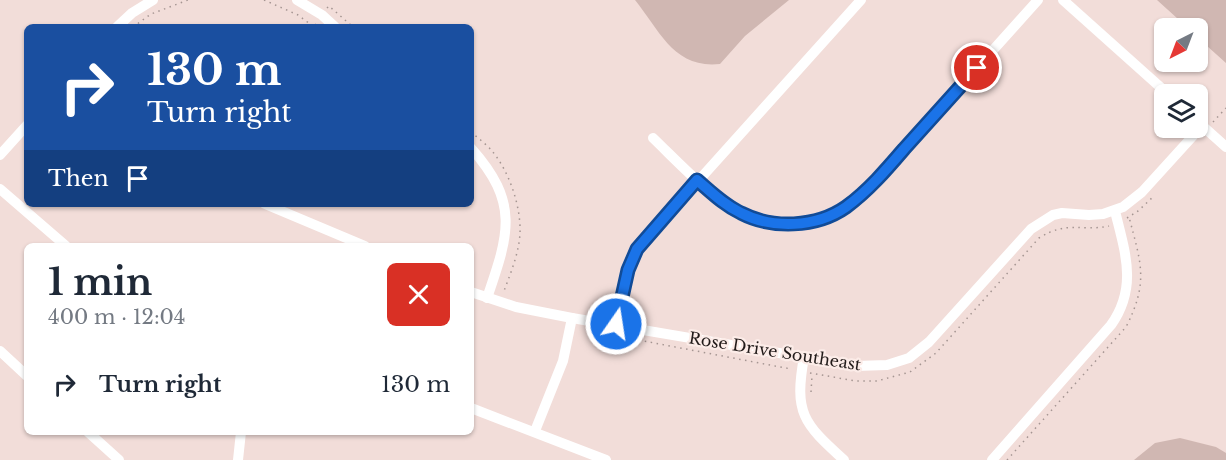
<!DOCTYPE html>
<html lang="en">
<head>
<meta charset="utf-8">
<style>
	body { margin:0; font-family:"Libre Baskerville",serif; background:#f2f2f3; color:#1f2937; height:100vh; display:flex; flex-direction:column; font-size:22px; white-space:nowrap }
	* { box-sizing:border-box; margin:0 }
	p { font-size:20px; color:#747a83 }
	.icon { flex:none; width:33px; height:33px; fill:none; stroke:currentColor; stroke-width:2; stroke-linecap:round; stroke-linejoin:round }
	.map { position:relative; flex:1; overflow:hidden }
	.sheet { position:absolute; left:24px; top:243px; width:450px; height:192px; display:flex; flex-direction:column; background:#fff; border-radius:9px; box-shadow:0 2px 4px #0004 }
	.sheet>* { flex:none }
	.banner { position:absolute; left:24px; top:24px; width:450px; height:183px; border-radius:9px; box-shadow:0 2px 4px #0004; background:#1a4fa0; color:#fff; overflow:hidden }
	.needle { width:39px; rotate:222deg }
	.tools { position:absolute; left:1154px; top:18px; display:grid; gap:12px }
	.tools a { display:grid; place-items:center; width:54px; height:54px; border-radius:9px; background:#fff; box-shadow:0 2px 4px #0004; font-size:30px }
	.pin { position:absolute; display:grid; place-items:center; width:51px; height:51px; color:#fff; margin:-26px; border:3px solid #fff; border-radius:50%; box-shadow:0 2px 6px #0007 }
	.me { position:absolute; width:66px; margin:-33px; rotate:13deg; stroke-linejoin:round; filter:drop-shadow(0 0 4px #0008) }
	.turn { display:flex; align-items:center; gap:21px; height:126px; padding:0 24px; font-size:27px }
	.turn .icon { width:78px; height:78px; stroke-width:2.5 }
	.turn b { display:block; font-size:42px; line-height:51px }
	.then { display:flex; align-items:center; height:57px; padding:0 24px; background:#0003; gap:12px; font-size:22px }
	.round { display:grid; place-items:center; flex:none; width:63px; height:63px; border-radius:9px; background:#f2f2f3 }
	.head { display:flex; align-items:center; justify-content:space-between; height:102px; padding:0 24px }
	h1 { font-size:36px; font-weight:800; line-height:45px }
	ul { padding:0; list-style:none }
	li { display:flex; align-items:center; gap:18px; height:78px; padding:0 24px }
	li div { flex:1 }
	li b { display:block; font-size:22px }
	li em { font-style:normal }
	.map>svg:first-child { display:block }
	.green { fill:#d0b7b2 }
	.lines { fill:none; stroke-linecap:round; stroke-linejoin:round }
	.path { stroke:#a59592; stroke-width:1.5; stroke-dasharray:1.5 4.5; stroke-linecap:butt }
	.street { stroke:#fff; stroke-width:10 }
	.route-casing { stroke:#114b97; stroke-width:15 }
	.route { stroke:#1a73e8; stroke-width:10 }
	.labels { text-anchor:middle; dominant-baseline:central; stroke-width:4.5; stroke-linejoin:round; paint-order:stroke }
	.street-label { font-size:16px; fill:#221b1a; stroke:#fcece8 }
</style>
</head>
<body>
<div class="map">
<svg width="1226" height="460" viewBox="0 0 1226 460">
	<rect width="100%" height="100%" fill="#f2ddd9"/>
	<g class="green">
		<path d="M635,0H789L745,36L720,64C674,69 660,31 635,0Z"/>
		<path d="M1157,0H1226V63L1197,37V28H1188Z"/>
		<path d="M1180,438L1216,447L1226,453V460H1134L1155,443Z"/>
	</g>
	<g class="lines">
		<g class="path">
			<path d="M264,0L298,15L314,27L316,24"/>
			<path d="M327,8L329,6L353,27"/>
			<path d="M133,27L151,14L188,0"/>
			<path d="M1213,122L1226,108"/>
			<path d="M471,132C478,138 486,144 492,151C509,171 521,206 520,233C519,253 511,272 504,291"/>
			<path d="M1127,218L1138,211L1154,196"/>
			<path d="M633,339L791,369"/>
			<path d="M810,373L856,381H877L910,372L936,353L1039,238C1068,220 1080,232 1109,226"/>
			<path d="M811,392L812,376"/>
			<path d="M1007,460L1126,327C1149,282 1141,263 1129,217"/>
		</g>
		<g class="street">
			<path d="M297,0L322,15L335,27"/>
			<path d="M1063,0L1168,94"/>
			<path d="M117,27L132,13L153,0"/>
			<path d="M1197,121L1226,147"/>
			<path d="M653,138C708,191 759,254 842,209C853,203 862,194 871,186L1038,0"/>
			<path d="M471,148C520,203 509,234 487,298"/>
			<path d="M0,155L27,125"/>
			<path d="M0,189L66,246"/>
			<path d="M265,204L365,246"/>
			<path d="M471,292L516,307L572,318L856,366L887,365L909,358L929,342L1031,229L1053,215L1062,213L1089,215L1103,214L1123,207L1142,192L1202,126"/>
			<path d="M616,324L628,270L637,249L861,0"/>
			<path d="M0,351L27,376"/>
			<path d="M804,357C794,413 803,423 844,460"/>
			<path d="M471,408L606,460"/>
			<path d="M535,431L563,361L572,318"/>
			<path d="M88,432L119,460"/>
			<path d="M238,460L241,432"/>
			<path d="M992,460L1111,325C1138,287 1125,252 1115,211"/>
		</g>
	</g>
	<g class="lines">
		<g class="route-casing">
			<path id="route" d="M616,324L628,270L637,249L697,180C711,192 724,205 741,213C772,229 816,228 846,207C868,191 886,170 904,149C928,122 953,95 977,68"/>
		</g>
		<use href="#route" class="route"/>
	</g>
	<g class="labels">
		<g class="street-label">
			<text transform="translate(775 351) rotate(9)">Rose Drive Southeast</text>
		</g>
	</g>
</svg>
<div class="tools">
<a><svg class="needle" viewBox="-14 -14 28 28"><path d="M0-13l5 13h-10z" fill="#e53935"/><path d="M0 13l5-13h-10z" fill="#747a83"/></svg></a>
<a><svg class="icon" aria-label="layers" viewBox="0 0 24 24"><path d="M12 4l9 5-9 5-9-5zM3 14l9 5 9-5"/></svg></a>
</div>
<div class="pin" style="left:977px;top:68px;background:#d93025"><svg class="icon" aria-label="arrive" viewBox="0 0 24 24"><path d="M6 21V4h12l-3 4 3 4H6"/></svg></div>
<svg class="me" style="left:616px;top:324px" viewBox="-20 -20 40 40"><circle r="17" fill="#1a73e8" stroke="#fff" stroke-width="3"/><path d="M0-11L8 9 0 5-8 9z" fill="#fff"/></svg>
<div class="banner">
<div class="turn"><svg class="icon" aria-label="right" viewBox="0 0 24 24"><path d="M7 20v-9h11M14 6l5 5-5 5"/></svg><div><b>130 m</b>Turn right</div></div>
<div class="then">Then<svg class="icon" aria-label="arrive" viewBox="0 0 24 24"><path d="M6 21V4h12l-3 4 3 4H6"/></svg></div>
</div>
<section class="sheet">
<div class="head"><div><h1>1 min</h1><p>400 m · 12:04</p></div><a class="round" style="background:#d93025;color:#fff"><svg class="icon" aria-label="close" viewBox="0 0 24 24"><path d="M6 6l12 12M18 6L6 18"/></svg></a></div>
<ul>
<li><svg class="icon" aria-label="right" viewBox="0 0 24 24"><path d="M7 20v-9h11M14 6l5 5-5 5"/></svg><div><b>Turn right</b></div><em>130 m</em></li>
</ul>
</section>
</div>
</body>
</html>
